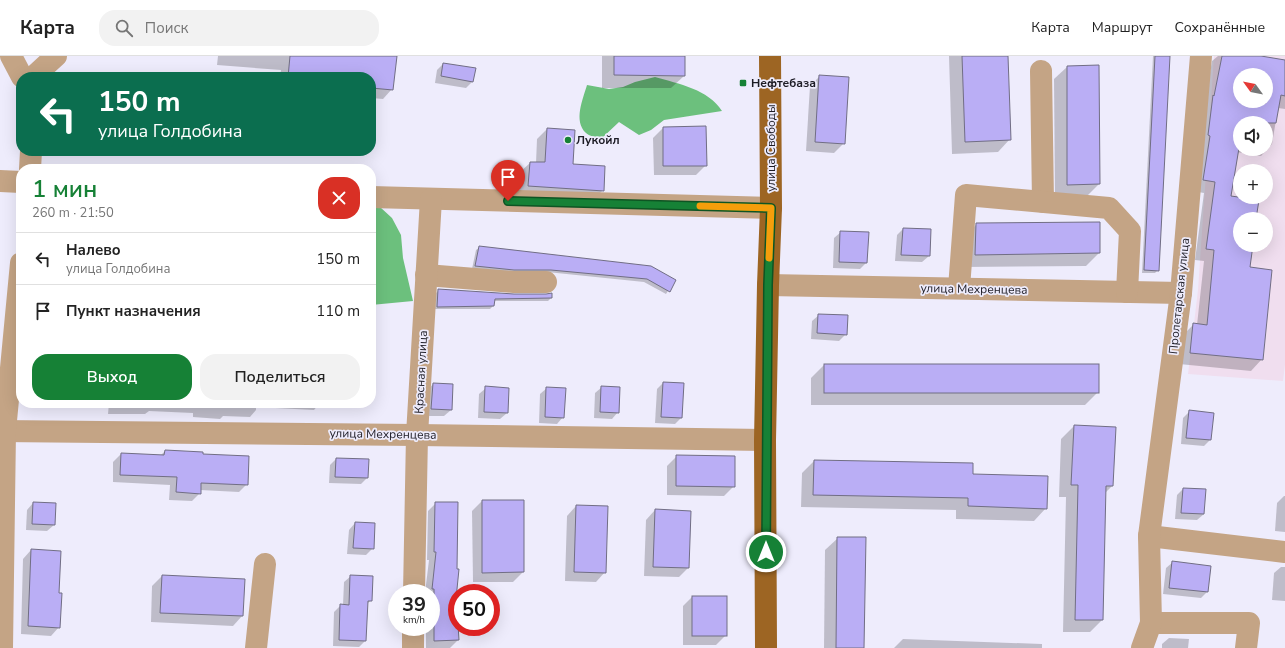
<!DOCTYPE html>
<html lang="ru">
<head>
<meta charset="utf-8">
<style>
	body { margin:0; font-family:"Nunito Sans",sans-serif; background:#f2f2f2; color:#222; height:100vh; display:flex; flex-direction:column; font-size:15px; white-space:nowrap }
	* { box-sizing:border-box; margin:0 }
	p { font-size:13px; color:#767676 }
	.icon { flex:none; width:22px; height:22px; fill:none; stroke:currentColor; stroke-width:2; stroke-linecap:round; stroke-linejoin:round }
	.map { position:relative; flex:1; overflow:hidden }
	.panel { position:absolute; left:16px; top:108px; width:360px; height:244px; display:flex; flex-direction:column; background:#fff; border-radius:16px; box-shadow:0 4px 16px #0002 }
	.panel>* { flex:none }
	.guide { position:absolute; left:16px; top:16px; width:360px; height:84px; border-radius:16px; box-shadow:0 4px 16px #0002; background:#0b6e4f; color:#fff; overflow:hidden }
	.needle { width:26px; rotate:303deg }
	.buttons { position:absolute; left:1233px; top:12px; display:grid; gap:8px }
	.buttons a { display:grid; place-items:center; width:40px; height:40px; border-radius:50%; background:#fff; box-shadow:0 4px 16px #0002; font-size:20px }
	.speed { position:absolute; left:388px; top:528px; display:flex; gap:8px; font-size:20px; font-weight:700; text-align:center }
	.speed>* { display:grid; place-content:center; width:52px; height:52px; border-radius:50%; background:#fff; box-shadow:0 4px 16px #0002; line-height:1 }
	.speed small { font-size:10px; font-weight:400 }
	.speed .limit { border:6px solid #d22; background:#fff; color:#111 }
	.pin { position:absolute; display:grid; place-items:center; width:34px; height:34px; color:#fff; margin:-41px -17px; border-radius:50% 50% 50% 0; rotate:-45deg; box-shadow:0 0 4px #0007 }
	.pin .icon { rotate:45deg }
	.me { position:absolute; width:44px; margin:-22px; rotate:0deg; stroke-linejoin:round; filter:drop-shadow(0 0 3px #0008) }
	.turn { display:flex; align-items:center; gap:14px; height:84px; padding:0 16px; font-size:18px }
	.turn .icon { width:52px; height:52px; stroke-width:2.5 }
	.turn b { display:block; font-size:28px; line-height:34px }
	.round { display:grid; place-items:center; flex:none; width:42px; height:42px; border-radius:16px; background:#f2f2f2 }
	.overview { display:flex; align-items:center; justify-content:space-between; height:68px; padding:0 16px }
	h1 { font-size:24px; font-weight:600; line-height:30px; color:#168136 }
	.primary-button { display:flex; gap:8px; margin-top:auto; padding:8px 16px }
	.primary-button a { flex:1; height:46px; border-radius:16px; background:#168136; color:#fff; font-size:16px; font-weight:600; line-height:46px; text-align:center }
	.primary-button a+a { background:#f2f2f2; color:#222 }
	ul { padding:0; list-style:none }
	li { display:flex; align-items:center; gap:12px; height:52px; padding:0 16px; border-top:1px solid #e0e0e0 }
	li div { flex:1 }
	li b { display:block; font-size:15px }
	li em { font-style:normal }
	header { display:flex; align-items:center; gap:24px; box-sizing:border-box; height:56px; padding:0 20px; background:#fff; border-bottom:1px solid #e0e0e0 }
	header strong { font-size:19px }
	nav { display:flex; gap:22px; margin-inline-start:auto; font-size:14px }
	.search { width:280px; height:36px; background:#f2f2f2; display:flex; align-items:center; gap:10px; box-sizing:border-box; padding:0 14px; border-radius:16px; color:#767676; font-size:15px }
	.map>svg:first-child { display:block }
	.commercial { fill:#f0deef; fill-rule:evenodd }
	.forest { fill:#6cc07d }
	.shadow { fill:#0003; fill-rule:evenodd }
	.building { fill:#baaef5; stroke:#716e84; fill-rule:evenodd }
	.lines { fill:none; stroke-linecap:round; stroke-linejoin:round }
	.minor { stroke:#c4a485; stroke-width:22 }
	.major { stroke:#9d6523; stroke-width:22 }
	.route-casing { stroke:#0e5423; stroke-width:10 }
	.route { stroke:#168136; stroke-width:7 }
	.slow { stroke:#f59e0b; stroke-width:7 }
	.poi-dot { fill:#168136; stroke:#eeecfc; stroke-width:1.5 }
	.labels { text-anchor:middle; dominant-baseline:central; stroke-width:3.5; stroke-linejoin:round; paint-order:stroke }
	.poi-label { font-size:12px; font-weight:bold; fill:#1d1c25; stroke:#eeecfc; text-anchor:start }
	.street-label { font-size:12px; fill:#1d1c25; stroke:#eeecfc }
</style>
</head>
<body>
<header>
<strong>Карта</strong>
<div class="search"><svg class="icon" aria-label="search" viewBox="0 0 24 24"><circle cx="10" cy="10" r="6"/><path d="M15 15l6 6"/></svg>Поиск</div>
<nav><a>Карта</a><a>Маршрут</a><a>Сохранённые</a></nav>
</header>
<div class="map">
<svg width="1285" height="592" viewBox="0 0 1285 592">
	<rect width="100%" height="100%" fill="#eeecfc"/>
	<path class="commercial" d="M1214,0H1285V308L1283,325L1188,318L1198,234ZM1240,19H1266V45H1240ZM1240,67H1266V93H1240ZM1240,115H1266V141H1240ZM1240,163H1266V189H1240Z"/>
	<g class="forest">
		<path d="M655,21C679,28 708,33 722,55L664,64L651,74L639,79L619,66L601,83C596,81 589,80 586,77C573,65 583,43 587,29L609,33L623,31L635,26Z"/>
		<path d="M371,150L380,151L392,162L401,179L403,202L413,245L371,249Z"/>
	</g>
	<g class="shadow">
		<path d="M218,0H389L392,33L383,43L371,42V21H280L281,14L217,9Z"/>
		<path d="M602,0H684V20L671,32H602Z"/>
		<path d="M949,0H1007L1010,83L998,96L952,98Z"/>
		<path d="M1153,0H1169L1158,214L1155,217H1142Z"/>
		<path d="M1218,0H1256L1285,6V53L1278,52L1272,88L1261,100L1237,96L1230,141L1255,163H1240V189H1252L1249,212L1262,303L1251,315L1179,308L1182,280L1194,268L1197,269L1204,205L1195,204L1204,137L1192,135L1204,51L1212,5ZM1240,19H1266V45H1240ZM1240,67H1266V93H1240Z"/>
		<path d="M443,8L473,25L466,32L435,27L437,14Z"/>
		<path d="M1067,11L1099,128L1086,141H1055L1054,23Z"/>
		<path d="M820,20L844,87L834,97L806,95L810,30Z"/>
		<path d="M663,72L706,109L696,119H654L653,82Z"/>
		<path d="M547,73L572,109L603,134L593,144L519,140L520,116L530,107H536L537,83Z"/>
		<path d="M977,168L1099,197L1086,210L963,211L964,181Z"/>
		<path d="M903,173L929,200L922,206L895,205L897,179Z"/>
		<path d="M841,176L866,207L860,213L833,212L834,182Z"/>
		<path d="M480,191L675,224L666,238L644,226L547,216H511L472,213L476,194Z"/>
		<path d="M439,234L551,242L548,245H494L493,250L490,253H435L436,237Z"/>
		<path d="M819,259L846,278L839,285L811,283L812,265Z"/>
		<path d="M824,309L1098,336L1085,349H811V322Z"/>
		<path d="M663,327L681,362L675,368L655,367L657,333Z"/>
		<path d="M433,328L452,329L451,354L444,360H425L427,335Z"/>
		<path d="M602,331L618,356L612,363L594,362L595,337Z"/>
		<path d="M486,332L507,357L500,363L478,362L479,338Z"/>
		<path d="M547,332L563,361L557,368L539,367L540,338Z"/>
		<path d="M109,347H320L314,354L256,351V354L250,361L223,360L220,363L193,361V357L149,355L145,358H108Z"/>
		<path d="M1190,355L1210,384L1204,390L1181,388L1183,362Z"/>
		<path d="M1074,370L1112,430L1105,437L1102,564L1090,576H1063L1066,441H1059L1061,383Z"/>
		<path d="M165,395L201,399L247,428L239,436L200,434V437L192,445L169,444L170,429L113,426V406L121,398L160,400Z"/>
		<path d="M677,400L734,430L724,440L667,439V410Z"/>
		<path d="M336,403L367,422L361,428L329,427L330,409Z"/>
		<path d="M814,405L972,419L1046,452L1034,465L956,463V454L801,451L802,417Z"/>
		<path d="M1183,433L1204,458L1197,464L1175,463L1177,439Z"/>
		<path d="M1284,440H1285V476L1275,475L1277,447Z"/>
		<path d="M482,445L523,516L513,526H473L472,455Z"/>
		<path d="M33,447L54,469L47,475L26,474L27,454Z"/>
		<path d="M436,447L457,571L458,584L450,592H426V571H431V537H425L429,504H427L428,455Z"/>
		<path d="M576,450L605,516L596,526L565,525L567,460Z"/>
		<path d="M655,454L688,512L679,521L644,520L646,464Z"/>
		<path d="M355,467L373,492L366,499L347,498L349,474Z"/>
		<path d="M838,482L863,592H824L825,494Z"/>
		<path d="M31,494L60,496L58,538L59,571L51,580L21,578L23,503Z"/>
		<path d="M1173,506L1207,536L1201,542L1163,538L1166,512Z"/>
		<path d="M1281,511H1285V545L1272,544L1274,517Z"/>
		<path d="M162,520L242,560L233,570L151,566L152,530Z"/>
		<path d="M351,520L371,544L366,549L365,585L359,591L333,590L334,556L341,549H343L344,526Z"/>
		<path d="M692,541L726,579L716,589H683V550Z"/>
		<path d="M1169,582L1189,583L1188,592H1162V588Z"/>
		<path d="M903,583L1042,588V592H894Z"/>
	</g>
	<g class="building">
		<path d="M290,0H397L393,34L371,32V21H288Z"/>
		<path d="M614,0H685V20L614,19Z"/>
		<path d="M962,0H1008L1011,84L965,86Z"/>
		<path d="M1155,0H1170L1159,215L1144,214Z"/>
		<path d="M1222,0H1261L1285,4V40L1281,39L1276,67H1240V86L1231,140L1259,144L1256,163H1240V189H1253L1250,211L1272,214L1263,304L1190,297L1193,267L1207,269L1214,194L1206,193L1215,126L1203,124L1210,80L1208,79L1213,39L1214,40ZM1240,19H1266V47L1240,45Z"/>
		<path d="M443,7L476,12L473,26L441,20Z"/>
		<path d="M1099,9L1100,128L1067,129V10Z"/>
		<path d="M819,19L849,21L845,88L815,86Z"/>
		<path d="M706,70L707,110H663V71Z"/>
		<path d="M547,72L575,74L573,108L605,110L604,135L528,130L530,106H545Z"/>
		<path d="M1100,166V197L975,199L976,167Z"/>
		<path d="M903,172L931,173L930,200L901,199Z"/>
		<path d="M840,175L869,176L867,207L839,206Z"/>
		<path d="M479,190L651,210L676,224L670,236L647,223L551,214H514L475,210Z"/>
		<path d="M438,233L514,238H546L552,237V242L495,243L494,250L437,251Z"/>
		<path d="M818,258L848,259L847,279L817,277Z"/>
		<rect x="824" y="308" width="275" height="29"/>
		<path d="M663,326L684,327L682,362L661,361Z"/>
		<path d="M433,327L453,328L452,354L431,353Z"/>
		<path d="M485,330L509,332L508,357L484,356Z"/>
		<path d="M601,330L620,331L619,357L600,356Z"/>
		<path d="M546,331L566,332L564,362L545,361Z"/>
		<path d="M1189,354L1214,357L1211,384L1186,382Z"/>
		<path d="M1074,369L1116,371L1113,430H1106L1103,564H1075L1078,429H1071Z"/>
		<path d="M165,394L203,396V398L249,400L248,429L201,427V438L176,436L177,421L120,419L121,397L164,399Z"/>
		<path d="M676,399L735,400V431L676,430Z"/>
		<path d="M336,402L369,403L368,422L335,421Z"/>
		<path d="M814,404L973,407V418L1048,420L1047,453L968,450V442L813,439Z"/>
		<path d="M1183,432L1206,433L1204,458L1181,457Z"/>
		<path d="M482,444H524V516L482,517Z"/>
		<path d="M33,446L56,447L55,469L32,468Z"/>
		<path d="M435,446H458L457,513H459L455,553H457L459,584L434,585V533H432L436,496H434Z"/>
		<path d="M576,449L608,450L606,517L574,516Z"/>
		<path d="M655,453L691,455L689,512L653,511Z"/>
		<path d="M355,466L375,467L374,493L353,492Z"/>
		<path d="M837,481H866L864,592H836Z"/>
		<path d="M31,493L61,495L59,537H62L60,572L28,570Z"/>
		<path d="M1172,505L1211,510L1208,536L1169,532Z"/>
		<path d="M162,519L245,523L243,560L160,557Z"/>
		<path d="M350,519L373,520L372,545H368L366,585L339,584L340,548L349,549Z"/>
		<rect x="692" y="540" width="35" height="40"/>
	</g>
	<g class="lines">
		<g class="minor">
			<path d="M11,0L22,21"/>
			<path d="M1041,15L1043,146"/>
			<path d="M33,21L56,0"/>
			<path d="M30,113L31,95"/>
			<path d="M0,125L21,126"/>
			<path d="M371,141L771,152"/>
			<path d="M426,219L514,226H546"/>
			<path d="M768,229L1181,237"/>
			<path d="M959,232L966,139L1109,152L1130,175L1127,236"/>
			<path d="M0,375L417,379L765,384"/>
			<path d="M1149,480L1285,496"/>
			<path d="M414,537L417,379L431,143"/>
			<path d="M1151,567H1249L1246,592"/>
			<path d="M2,592L5,375L21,207"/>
			<path d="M256,592L265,508"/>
			<path d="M413,592V571"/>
			<path d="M1142,592L1151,567L1149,480L1181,237L1201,0"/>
		</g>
		<path class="major" d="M766,592L765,384L768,229L771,152L770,0"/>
	</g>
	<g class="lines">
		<g class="route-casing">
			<path id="route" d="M508,145L771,152L768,229L766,496"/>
		</g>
		<use href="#route" class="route"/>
		<path class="slow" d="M700,150L771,152L769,202"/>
	</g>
	<g class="poi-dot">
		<rect x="739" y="23" width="8" height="8" rx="2"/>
		<circle cx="568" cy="84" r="4"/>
	</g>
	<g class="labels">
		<g class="poi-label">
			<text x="751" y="27">Нефтебаза</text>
			<text x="576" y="84">Лукойл</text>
		</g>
		<g class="street-label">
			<text transform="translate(771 92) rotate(-90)">улица Свободы</text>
			<text transform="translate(974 233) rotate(1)">улица Мехренцева</text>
			<text transform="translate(1179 240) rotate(-84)">Пролетарская улица</text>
			<text transform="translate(421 316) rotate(-87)">Красная улица</text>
			<text transform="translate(383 378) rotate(1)">улица Мехренцева</text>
		</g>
	</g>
</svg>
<div class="buttons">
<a><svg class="needle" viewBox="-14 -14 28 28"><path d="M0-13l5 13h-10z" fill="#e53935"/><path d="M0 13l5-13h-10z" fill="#767676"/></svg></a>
<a><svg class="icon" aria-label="sound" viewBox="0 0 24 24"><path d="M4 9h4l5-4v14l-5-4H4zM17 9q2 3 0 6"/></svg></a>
<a>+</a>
<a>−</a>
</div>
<div class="speed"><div>39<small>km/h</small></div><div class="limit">50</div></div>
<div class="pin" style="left:508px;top:145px;background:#d93025"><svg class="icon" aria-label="arrive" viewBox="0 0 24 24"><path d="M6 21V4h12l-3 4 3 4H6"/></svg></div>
<svg class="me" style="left:766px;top:496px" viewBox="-20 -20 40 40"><circle r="17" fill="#168136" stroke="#fff" stroke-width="3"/><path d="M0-11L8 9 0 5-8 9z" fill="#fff"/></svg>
<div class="guide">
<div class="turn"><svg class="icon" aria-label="left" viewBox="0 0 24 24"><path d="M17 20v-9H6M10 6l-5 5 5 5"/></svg><div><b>150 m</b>улица Голдобина</div></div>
</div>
<section class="panel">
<div class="overview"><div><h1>1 мин</h1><p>260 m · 21:50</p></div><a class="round" style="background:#d93025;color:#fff"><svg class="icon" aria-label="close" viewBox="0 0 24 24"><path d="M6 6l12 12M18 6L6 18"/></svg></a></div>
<ul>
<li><svg class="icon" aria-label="left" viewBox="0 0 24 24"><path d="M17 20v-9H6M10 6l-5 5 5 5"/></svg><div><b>Налево</b><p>улица Голдобина</p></div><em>150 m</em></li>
<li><svg class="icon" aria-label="arrive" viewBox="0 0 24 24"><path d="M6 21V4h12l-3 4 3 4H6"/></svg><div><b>Пункт назначения</b></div><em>110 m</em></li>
</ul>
<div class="primary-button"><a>Выход</a><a>Поделиться</a></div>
</section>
</div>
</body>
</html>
